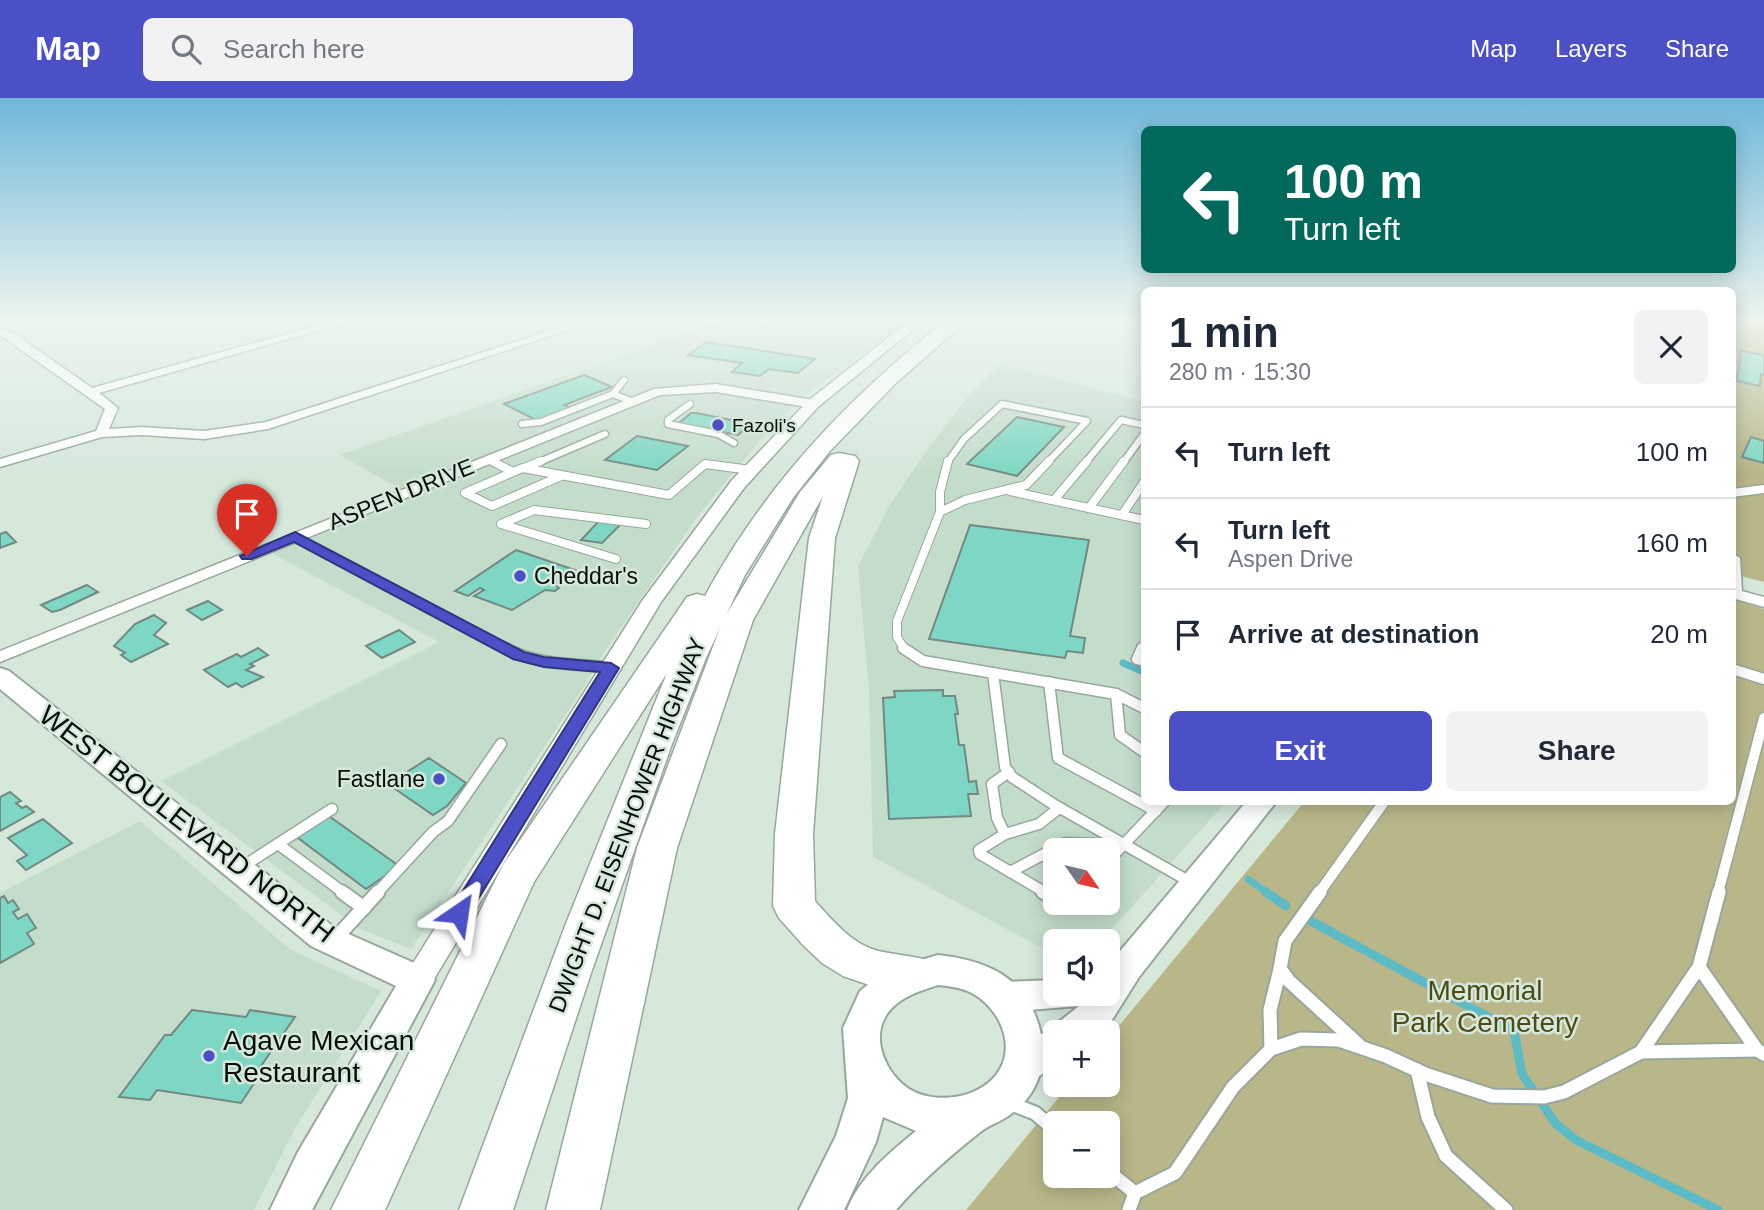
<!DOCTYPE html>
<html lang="en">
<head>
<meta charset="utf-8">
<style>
	body { margin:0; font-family:Arial,sans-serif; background:#f2f2f3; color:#1f2937; height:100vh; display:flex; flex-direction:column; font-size:26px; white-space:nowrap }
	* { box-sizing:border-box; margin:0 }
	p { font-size:23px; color:#747a83 }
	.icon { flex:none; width:38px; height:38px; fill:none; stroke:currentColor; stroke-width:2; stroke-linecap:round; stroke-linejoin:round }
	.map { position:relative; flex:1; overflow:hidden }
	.side { position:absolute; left:1141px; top:189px; width:595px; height:518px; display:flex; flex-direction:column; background:#fff; border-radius:10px; box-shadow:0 4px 18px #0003 }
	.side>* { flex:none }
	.hud { position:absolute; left:1141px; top:28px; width:595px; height:147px; border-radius:10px; box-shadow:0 4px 18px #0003; background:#00695c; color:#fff; overflow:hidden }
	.needle { width:46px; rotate:124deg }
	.fabs { position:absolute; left:1043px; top:740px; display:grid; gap:14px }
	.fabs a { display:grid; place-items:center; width:77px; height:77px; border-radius:10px; background:#fff; box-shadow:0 4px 18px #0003; font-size:35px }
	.pin { position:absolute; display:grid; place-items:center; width:60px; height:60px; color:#fff; margin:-72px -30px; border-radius:50% 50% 50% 0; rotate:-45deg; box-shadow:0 0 7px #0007 }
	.pin .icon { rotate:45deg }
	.me { position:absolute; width:77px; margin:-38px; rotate:32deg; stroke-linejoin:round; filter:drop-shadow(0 0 5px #0008) }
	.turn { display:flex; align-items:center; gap:24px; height:147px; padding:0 28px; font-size:32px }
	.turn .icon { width:91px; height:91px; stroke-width:2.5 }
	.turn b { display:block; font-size:49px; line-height:60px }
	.round { display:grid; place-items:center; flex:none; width:74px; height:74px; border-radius:10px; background:#f2f2f3 }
	.head { display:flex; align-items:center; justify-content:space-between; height:119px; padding:0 28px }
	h1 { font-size:42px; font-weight:600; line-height:52px }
	.button { display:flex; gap:14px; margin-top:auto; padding:14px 28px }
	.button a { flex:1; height:80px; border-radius:10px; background:#4c50c6; color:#fff; font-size:28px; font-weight:600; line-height:80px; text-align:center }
	.button a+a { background:#f2f2f3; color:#1f2937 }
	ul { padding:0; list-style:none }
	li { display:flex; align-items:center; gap:21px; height:91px; padding:0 28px; border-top:2px solid #e0e1e3 }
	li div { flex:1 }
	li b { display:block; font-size:26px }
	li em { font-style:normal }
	header { display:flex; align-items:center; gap:42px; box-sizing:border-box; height:98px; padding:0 35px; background:#4c50c6; color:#fff }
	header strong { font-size:33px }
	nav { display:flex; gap:38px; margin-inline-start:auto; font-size:24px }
	.search { width:490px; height:63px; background:#f2f2f3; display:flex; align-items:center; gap:18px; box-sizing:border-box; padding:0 24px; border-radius:10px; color:#747a83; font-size:26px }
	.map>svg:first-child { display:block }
	.built { fill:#c4ddcb; fill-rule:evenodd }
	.green { fill:#b9b789; fill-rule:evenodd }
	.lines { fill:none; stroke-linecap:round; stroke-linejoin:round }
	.stream-far1 { stroke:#5cbbc4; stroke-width:7 }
	.stream { stroke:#5cbbc4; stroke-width:9 }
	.building { fill:#7ed7c4; stroke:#728983; stroke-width:2 }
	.service-far3-casing { stroke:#96a89b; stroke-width:9 }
	.service-far2-casing { stroke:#96a89b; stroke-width:10 }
	.service-far1-casing { stroke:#96a89b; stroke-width:13 }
	.service-casing { stroke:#96a89b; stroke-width:17 }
	.minor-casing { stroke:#96a89b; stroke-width:3 }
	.tertiary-casing { stroke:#96a89b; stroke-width:3 }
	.secondary-casing { stroke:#96a89b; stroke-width:4 }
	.primary-casing { stroke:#96a89b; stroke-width:4 }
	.motorway-casing { stroke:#96a89b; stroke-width:3 }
	.service-far3 { stroke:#fff; stroke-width:6 }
	.service-far2 { stroke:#fff; stroke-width:8 }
	.service-far1 { stroke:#fff; stroke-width:10 }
	.service { stroke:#fff; stroke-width:13 }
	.minor { fill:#fff; fill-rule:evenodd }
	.tertiary { fill:#fff; fill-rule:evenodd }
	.secondary { fill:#fff; fill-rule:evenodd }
	.primary { fill:#fff; fill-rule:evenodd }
	.motorway { fill:#fff; fill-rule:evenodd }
	.route { fill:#4c50c6; stroke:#313481; stroke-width:2 }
	.poi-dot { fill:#4c50c6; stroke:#d5e8da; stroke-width:2.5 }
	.labels { text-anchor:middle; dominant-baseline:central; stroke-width:5; stroke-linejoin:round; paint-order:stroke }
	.far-poi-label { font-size:19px; fill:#070d09; stroke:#d5e8da; text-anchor:start }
	.street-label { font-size:23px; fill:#070d09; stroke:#d5e8da }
	.poi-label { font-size:23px; fill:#070d09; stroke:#d5e8da; text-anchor:start }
	.near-street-label { font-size:28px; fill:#070d09; stroke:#d5e8da }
	.near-park-label { font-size:28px; fill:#4e4a15; stroke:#d5e8da }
	.near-poi-label { font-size:28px; fill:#070d09; stroke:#d5e8da; text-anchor:start }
</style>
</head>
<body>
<header>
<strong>Map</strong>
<div class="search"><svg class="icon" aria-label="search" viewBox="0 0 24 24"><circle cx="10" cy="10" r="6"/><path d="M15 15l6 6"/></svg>Search here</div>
<nav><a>Map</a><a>Layers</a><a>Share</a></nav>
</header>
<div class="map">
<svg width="1764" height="1112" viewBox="0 0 1764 1112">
	<rect width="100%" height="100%" fill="#d5e8da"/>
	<g class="built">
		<path d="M729,220H911L807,296L760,342L697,419L602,557L585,587L411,851L360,831L161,683L439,544L273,456L413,398L340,357Z"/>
		<path d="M1000,266L1144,303V704H1226L1101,843L1055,844V857L873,759L869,593L858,468L890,407L929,349L966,301ZM1055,752H1108V805H1055Z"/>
		<path d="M140,723L291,852L381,893L297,1027L254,1112H0V795Z"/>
	</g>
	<g class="green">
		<path d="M1732,220H1764V484L1733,476Z"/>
		<path d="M1733,501L1764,511V1112H966L1069,987H1108V941L1304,704H1732ZM1055,1026H1108V1078H1055Z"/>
	</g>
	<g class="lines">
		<g class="stream-far1">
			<path d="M1123,565L1144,574"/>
			<path d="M1248,781L1268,795"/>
		</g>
		<g class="stream">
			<path d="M1266,794L1286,808"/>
			<path d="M1309,822L1514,933L1522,976L1556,1026L1576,1042L1718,1112"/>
		</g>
	</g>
	<g class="building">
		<path d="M706,244L815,261L798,275L769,271L760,278L732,274L742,265L688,257Z"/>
		<path d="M1741,253L1764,257V277L1761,276L1760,288L1737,283Z"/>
		<path d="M584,277L612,289L564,307L571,310L538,323L504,306Z"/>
		<path d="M691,315H696L751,326L738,337L678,326Z"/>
		<path d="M1017,319L1064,329L1017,378L967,366Z"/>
		<path d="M637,338L688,348L657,372L605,362Z"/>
		<path d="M1751,339L1764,343V365L1742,359Z"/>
		<path d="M599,423L621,426L602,445L581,442Z"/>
		<path d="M970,427L1089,442L1070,538L1085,540L1083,555L1067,553L1065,560L929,541Z"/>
		<path d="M6,434L16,444L0,450V436Z"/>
		<path d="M516,452L575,472L554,486L559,490L555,493L545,492L512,512L474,498L484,492L480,490L468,498L455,493Z"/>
		<path d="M87,487L98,494L60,512L52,514L41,507Z"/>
		<path d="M208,503L222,512L202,522L187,512Z"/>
		<path d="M154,517L166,525L154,537L168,546L131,564L121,557L125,555L114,548L135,526Z"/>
		<path d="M399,532L415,544L382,560L366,548Z"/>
		<path d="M258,550L268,557L250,566L254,568L246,572L263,579L242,589L236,585L228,589L204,572L237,556L241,559Z"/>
		<path d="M943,592V598H955L958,616H955L959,647H964L969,684L976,683L978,696H968L971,718L889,721L883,600L895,599L894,593Z"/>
		<path d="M429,660L466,685L447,708L433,717L388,686Z"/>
		<path d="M10,694L21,703L16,705L22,710L26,708L34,714L0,733V699Z"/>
		<path d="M326,716L399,768L366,791L294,737Z"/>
		<path d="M43,721L72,745L26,772L17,763L27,757L8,740Z"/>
		<path d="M4,798L8,805L13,802L19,811L13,814L18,821L27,816L36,830L27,835L34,846L0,865V800Z"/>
		<path d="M192,912L246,919L250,912L295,919L254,978H259L241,1005L157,992L150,1002L119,999L165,937H171Z"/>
	</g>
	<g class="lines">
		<g class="service-far3-casing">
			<g id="service-far3">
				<path d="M613,296L631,303"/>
				<path d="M690,306L668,322V326L718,336L734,345"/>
				<path d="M522,326L541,324L613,296L624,282"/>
				<path d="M488,361L495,365"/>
				<path d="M537,365L605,336"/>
				<path d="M947,365L964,341L1002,306L1087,323L1047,365"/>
				<path d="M1085,365L1121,322L1144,327"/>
				<path d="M1123,365L1144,336"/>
			</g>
		</g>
		<g class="service-far2-casing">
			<g id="service-far2">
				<path d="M492,363L513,374L523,370L669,397L705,366L751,372"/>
				<path d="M524,370L541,363"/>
				<path d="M513,374L465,395L492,408L561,378"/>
				<path d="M1010,393L1144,422"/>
				<path d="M1054,402L1087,363"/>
				<path d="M1089,410L1124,363"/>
				<path d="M940,414V394L948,363"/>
				<path d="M940,414L965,402L1026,387L1049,363"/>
				<path d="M1122,417L1144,384"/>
				<path d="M295,439L508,552"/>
				<path d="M616,461L501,426L534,412L646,426"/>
				<path d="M905,552L897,539V523L940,414"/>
				<path d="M1142,552L1144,547"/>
			</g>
		</g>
		<g class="service-far1-casing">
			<g id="service-far1">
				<path d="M505,550C537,567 573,566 609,569"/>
				<path d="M903,550L923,563L1116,596L1144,610"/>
				<path d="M1142,550L1137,561L1144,563"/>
				<path d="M1732,571L1764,581"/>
				<path d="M993,575L1005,669L1012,679L1053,706L1192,785"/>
				<path d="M1049,584L1058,660L1156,713"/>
				<path d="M1116,596L1120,637L1144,654"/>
				<path d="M1005,736L997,720L992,686L1009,674"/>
				<path d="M278,746L344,795"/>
				<path d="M1108,763L1164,704"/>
				<path d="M242,769L332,711"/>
				<path d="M1010,774L1065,745L1123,747"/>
				<path d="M377,795L433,734L448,723L501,646"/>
				<path d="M1046,795L980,756L979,752L1005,736L1039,726L1059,710"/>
				<path d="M1319,795L1384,704"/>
				<path d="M1718,795L1764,620"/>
			</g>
		</g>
		<g class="service-casing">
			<g id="service">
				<path d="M342,794L364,810"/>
				<path d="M1043,794L1055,801"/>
				<path d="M1320,794L1285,843L1280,871L1289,883L1359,947"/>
				<path d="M335,841L378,794"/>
				<path d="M1699,869L1757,952L1764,956"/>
				<path d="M1271,951L1270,912L1280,871"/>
				<path d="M1641,954L1757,952"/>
				<path d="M1417,972L1428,1019L1446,1058L1506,1112"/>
				<path d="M1009,1005L1035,1015L1055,1032"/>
				<path d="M1108,1073L1135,1095"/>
				<path d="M1129,1112L1135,1095L1175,1075L1233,989L1271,951L1301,941L1339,942L1386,958L1425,976L1492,998L1544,999L1564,994L1641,954L1699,869L1719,794"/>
			</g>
		</g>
		<g class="minor-casing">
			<g id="minor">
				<path d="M25,220L24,222L0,227V221Z"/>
				<path d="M345,220H362L99,295L118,310L109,331L142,329L204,333L266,324L589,220H605L268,331L204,341L142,337L102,339L0,369V361L96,333L105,311L0,237V231L12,234L92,290Z"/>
				<path d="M716,286L813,302L819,306L813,310L716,294L660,297L0,564V553L654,291Z"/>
				<path d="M1764,387V395L1732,399V391Z"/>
				<path d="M1732,455L1740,460L1742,493L1764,499V509L1732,500Z"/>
			</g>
		</g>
		<g class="tertiary-casing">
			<path id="tertiary" d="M913,220H927L818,309L744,390L661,504L428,891L418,894L408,891L403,882L408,873L642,503L732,382L808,303Z"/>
		</g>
		<g class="secondary-casing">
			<g id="secondary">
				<path d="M0,570L9,573L335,830L430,872L435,882L312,1112H270L298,1054L396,888L311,848L0,591Z"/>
				<path d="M1246,704H1276L1139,879L1110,925L1099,934H1055V967L1035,981L1022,986L1009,981L1004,969C1012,951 1037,935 1056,931L1060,923L1079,908L1004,914L992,910L987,899L992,888L1004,884L1055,882V896H1089L1087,901L1090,896H1108V870L1115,859Z"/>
			</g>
		</g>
		<g class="primary-casing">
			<path id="primary" d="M938,857C976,861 1014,873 1032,910C1050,947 1047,990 1011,1016C1001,1024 988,1027 979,1035C949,1059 921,1083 896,1112H847C860,1079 889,1055 916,1033L883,1019L876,1044L844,1112H799L836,1038L848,1000L843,930L860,893L885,873ZM938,887C947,888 956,889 965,892C994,902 1017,942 1000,971C984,1000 937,1008 909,991C886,976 870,941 887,916C899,899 920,893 938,887Z"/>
		</g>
		<g class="motorway-casing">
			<g id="motorway">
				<path d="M949,220H970L896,285L830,353L793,400L745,477L706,560L672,646L591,875L513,1112H459L565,828L667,575L534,784L385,1112H331L503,767L687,499L697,496L705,498C767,384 848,300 949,220Z"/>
				<path d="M839,355L855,358L859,363L835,440L813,736L815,803C831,821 851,845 875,852C893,857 911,857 930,863L936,876L930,889L914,894L875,889L843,878L822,865L804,848L779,820L773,808L775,736L809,440L823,398L753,522L677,750L600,1112H546L637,750L723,522L800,394L831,357Z"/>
			</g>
		</g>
		<use href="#service-far3" class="service-far3"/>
		<use href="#service-far2" class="service-far2"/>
		<use href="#service-far1" class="service-far1"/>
		<use href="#service" class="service"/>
		<use href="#minor" class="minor"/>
		<use href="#tertiary" class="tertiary"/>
		<use href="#secondary" class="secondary"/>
		<use href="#primary" class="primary"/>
		<use href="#motorway" class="motorway"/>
	</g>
	<linearGradient id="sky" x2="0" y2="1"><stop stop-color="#70b7da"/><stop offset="0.59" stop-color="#ecf5ee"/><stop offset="1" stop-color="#ecf5ee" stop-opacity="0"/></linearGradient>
	<rect width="1764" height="376" fill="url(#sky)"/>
	<path class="route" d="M295,434L524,554L544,559L611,565L619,570L466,821L459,824L452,821L449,815L600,574L544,569L513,561L294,444L252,461H242L240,458Z"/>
	<g class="poi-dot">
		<circle cx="718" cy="327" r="7"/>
		<circle cx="520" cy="478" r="7"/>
		<circle cx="439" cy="681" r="7"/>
		<circle cx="209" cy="958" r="7"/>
	</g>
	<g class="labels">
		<g class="far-poi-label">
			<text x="732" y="327">Fazoli's</text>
		</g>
		<g class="street-label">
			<text transform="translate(401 396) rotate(-22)">ASPEN DRIVE</text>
			<text transform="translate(627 727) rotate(-69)">DWIGHT D. EISENHOWER HIGHWAY</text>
		</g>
		<g class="poi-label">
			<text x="534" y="478">Cheddar's</text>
			<text x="425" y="681" text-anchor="end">Fastlane</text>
		</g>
		<g class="near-street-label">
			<text transform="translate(187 726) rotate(38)">WEST BOULEVARD NORTH</text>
		</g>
		<g class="near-park-label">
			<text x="1485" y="892">Memorial<tspan x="1485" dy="32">Park Cemetery</tspan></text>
		</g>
		<g class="near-poi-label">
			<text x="223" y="942">Agave Mexican<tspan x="223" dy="32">Restaurant</tspan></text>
		</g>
	</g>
</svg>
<div class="fabs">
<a><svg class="needle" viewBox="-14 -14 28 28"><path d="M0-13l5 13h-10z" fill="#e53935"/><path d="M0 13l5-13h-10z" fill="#747a83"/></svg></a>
<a><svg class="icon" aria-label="sound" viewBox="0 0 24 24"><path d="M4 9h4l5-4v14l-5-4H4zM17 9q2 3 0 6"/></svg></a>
<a>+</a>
<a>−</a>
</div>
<div class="pin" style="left:247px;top:458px;background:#d93025"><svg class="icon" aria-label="arrive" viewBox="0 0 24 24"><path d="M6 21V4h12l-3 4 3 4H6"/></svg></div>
<svg class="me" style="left:459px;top:815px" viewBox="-20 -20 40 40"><path d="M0-17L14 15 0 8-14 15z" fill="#4c50c6" stroke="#fff" stroke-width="4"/></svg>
<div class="hud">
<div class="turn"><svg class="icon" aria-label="left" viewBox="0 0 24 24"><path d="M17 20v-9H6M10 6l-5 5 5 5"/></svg><div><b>100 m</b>Turn left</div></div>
</div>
<section class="side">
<div class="head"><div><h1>1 min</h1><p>280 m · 15:30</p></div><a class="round"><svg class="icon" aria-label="close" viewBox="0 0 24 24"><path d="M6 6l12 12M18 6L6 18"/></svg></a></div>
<ul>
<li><svg class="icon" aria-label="left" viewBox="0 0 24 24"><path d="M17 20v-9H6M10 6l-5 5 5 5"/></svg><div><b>Turn left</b></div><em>100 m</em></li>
<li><svg class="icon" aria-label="left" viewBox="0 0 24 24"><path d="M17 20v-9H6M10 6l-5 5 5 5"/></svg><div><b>Turn left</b><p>Aspen Drive</p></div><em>160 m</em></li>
<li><svg class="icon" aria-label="arrive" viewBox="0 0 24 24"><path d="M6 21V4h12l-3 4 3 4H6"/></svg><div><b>Arrive at destination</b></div><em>20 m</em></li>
</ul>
<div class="button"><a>Exit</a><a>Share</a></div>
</section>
</div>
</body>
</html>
